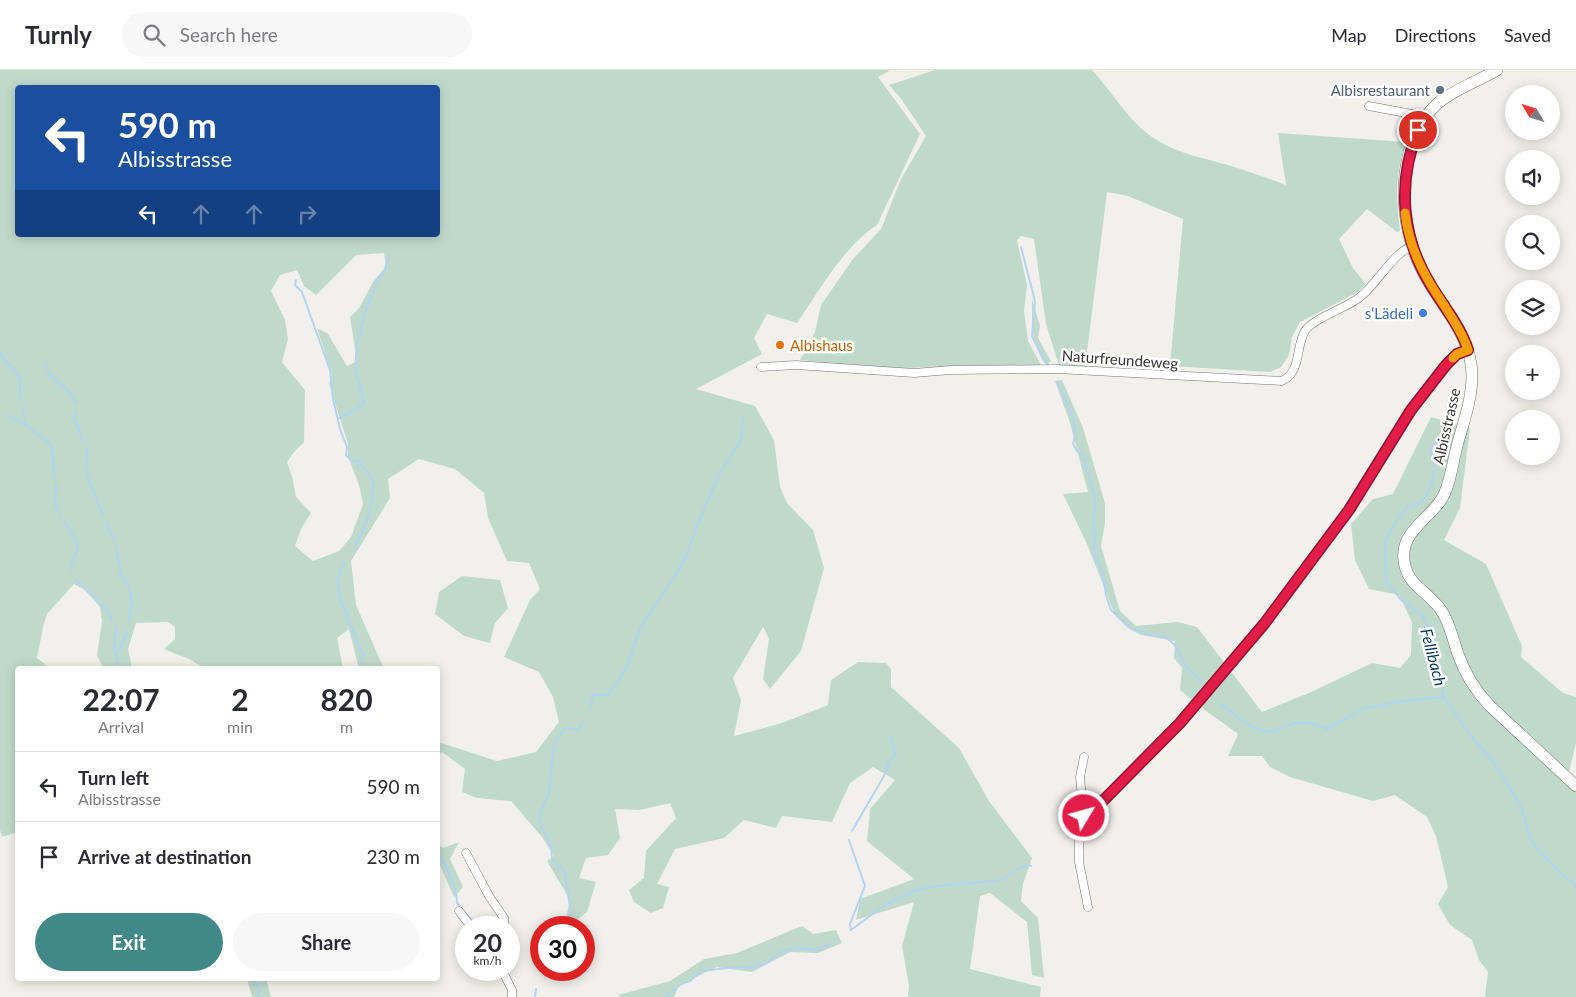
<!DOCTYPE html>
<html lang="en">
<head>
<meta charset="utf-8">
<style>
	body { margin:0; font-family:Lato,sans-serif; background:#f7f7f7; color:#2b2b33; height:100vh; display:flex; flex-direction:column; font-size:19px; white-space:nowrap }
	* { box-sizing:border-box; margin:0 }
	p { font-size:16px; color:#7c7c81 }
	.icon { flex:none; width:28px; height:28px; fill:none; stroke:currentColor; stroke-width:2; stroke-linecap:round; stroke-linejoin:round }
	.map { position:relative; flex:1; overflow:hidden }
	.side { position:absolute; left:15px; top:596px; width:425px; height:315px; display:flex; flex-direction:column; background:#fff; border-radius:5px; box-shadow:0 2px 12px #0003 }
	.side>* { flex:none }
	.hud { position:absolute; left:15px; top:15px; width:425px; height:152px; border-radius:5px; box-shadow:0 2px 12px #0003; background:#1a4fa0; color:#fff; overflow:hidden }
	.needle { width:32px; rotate:308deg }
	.controls { position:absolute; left:1505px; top:15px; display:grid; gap:10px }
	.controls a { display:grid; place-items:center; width:55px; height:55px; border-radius:50%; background:#fff; box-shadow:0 2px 12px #0003; font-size:25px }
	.speed { position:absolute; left:455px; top:846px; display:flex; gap:10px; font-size:25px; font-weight:700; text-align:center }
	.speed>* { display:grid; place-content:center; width:65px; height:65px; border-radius:50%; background:#fff; box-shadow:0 2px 12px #0003; line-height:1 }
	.speed small { font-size:12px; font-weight:400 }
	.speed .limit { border:8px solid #d22; background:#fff; color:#111 }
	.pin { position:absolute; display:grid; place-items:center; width:42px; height:42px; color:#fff; margin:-21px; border:2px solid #fff; border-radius:50%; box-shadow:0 1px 5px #0007 }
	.me { position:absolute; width:55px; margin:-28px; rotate:53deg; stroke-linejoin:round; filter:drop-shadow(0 0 4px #0008) }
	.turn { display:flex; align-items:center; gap:18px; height:105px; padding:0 20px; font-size:22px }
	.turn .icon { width:65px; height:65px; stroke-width:2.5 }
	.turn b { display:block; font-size:35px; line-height:42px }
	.lanes { display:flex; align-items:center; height:48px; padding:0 20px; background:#0003; justify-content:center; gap:25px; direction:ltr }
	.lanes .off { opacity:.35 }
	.eta { display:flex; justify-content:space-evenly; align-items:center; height:85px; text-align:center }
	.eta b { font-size:30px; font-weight:700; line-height:35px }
	.button { display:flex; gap:10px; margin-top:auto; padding:10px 20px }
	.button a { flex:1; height:58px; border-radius:30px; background:#418989; color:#fff; font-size:20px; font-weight:700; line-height:58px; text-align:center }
	.button a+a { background:#f7f7f7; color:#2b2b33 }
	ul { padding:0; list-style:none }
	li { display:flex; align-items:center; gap:15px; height:70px; padding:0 20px; border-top:1px solid #e1e1e2 }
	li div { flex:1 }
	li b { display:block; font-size:19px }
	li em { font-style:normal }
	header { display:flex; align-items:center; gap:30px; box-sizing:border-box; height:70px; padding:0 25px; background:#fff; border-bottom:1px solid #e1e1e2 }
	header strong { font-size:24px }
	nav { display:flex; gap:28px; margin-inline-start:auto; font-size:18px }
	.search { width:350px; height:45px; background:#f7f7f7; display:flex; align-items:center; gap:12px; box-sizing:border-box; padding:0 18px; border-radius:28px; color:#7c7c81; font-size:19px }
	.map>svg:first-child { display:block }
	.green { fill:#bfdacb; fill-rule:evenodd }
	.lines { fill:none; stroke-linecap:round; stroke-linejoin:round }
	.stream { stroke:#b4d3f1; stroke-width:2 }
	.street-casing { stroke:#74726f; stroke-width:9 }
	.secondary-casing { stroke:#74726f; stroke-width:12 }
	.street { stroke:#fff; stroke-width:8 }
	.secondary { stroke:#fff; stroke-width:11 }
	.route-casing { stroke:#92132f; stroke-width:12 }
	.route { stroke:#e11d48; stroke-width:9 }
	.slow { stroke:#f59e0b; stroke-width:9 }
	.service-dot { fill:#5c6f8a; stroke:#fff; stroke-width:2 }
	.shop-dot { fill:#3f7fe0; stroke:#fff; stroke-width:2 }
	.food-dot { fill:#e8710a; stroke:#fff; stroke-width:2 }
	.labels { text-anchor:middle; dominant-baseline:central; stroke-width:5; stroke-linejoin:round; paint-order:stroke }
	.service-label { font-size:15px; fill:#4e5e75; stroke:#fff; text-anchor:end }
	.shop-label { font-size:15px; fill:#366cbe; stroke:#fff; text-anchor:end }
	.food-label { font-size:15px; fill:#c56008; stroke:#fff; text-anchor:start }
	.street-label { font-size:15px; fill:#373635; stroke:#fff }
	.water-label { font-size:16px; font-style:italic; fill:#03375c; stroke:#fff }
</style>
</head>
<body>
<header>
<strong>Turnly</strong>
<div class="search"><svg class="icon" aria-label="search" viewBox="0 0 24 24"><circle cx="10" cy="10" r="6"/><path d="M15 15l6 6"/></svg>Search here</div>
<nav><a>Map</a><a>Directions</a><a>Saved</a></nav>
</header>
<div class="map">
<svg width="1576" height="927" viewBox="0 0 1576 927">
	<rect width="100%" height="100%" fill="#f2f0ec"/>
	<g class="green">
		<path d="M0,0H891L878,7L920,64L877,155C843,177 820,220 797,253L767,244L754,268L762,284L696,319L755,336L774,370L780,417L787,433L813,460L824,498L801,581L770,619L763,609L769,569L763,557L733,608L741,630L734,666L782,653L828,635L831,610L858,592L886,593L891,599V617L959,678L989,731L1032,788L1023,814L1021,831L1038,848L1044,908L1032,905L1027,852L990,823L980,826L970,899L1041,917L1040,927H908L909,916L902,876L914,832L856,850L860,829L914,809L867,771L870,739L895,710L873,697L850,713L832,752L782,746L776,758L744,750L724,768L675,779L657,814L669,817L663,838L651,843L634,832L629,820L644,808L646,781L676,748L670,733L640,740L615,739L620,768L608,785L586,788L579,808L596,812L587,842L568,857H564L570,830L547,791L554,786L542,767L511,731L477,728L462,722L465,699L442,682L438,684V672L497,691L536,682L559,652L553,627L539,602L504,587L530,530L540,519L529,493L507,491L488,448L484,423L455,399L419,389L388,409L390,428L351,491L356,535L384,599H359L349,559L337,568L343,599H206L189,589L164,579L175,569V557L168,552L136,553L128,579L132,599H104L97,586L102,551L100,537L85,520L74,514L47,544L43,557L37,588L45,594L46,599H18L17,762L2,767L0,760ZM18,18H438V165H18ZM384,183L386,196L373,212L359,238L350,247L357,291L347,296L328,264L317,258L332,305L329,314L348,374V386L359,415L363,434L351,467L339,481L313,491L295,476L301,459L311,443L296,427L292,406L287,392L294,382L304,372L305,320L282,292L288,269L285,250L271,221L280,205L297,200L304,216L316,225L356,185Z"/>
		<path d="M935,0H1092C1109,18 1123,42 1141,58C1164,80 1195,86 1224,94C1245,100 1265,107 1286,115L1278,63L1406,72C1395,104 1396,128 1400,161L1397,162L1367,139L1339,169L1353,198L1366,214L1356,223L1300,252L1292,267L1289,285L1281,297L1270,302L1170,296L1183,149L1128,126L1107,122L1085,298L1059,295L1046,254L1034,169L1021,166L1017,170L1027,215L1024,241L1028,271L1041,295H965L889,299L800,290L815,262L821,235L853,189L881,159L901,109L926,66L902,30L889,15Z"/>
		<path d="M1032,229L1040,256L1038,268L1051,291L1046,295C1031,272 1032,255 1032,229Z"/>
		<path d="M1062,310L1083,358L1105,433V453L1101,476L1120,541L1136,556L1177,552L1197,557L1262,642L1309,623L1372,593L1400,598L1411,585L1412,552L1399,525L1369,519L1355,490L1351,454L1373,429L1393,424L1431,347L1470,358L1460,438L1444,470L1486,494L1522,576L1521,587L1563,623L1576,627V673L1568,706L1576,713V927H1485L1488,902L1479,890L1472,870L1450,855L1438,834L1448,817L1436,766L1427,747L1395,725L1373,731L1290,707L1270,697L1262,686H1228L1238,664C1218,649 1198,636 1180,620L1182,598L1174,588L1175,571L1141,565L1128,558L1115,545L1087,474L1063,424L1088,422L1070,353L1055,311Z"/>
		<path d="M462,506L500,510L508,538L495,553L490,573L464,566L435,544L439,522Z"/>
		<path d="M459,772L450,789L463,817L454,827L438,791V774L443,778Z"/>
		<path d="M802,856L813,864L836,860L842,873L818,883L790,882L752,902L717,897L679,915L674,927H622L618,925L670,911L704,889L737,883Z"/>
		<path d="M247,909H266L271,927H252Z"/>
	</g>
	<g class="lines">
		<g class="stream">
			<path d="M1021,177L1035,231L1032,266L1043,289L1048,295"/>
			<path d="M296,210L295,215L302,222L330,300L333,329L340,359L347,377L346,385L352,391H358L368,403L374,415L369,444L354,481"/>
			<path d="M0,284L20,307V327"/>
			<path d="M45,292L49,303L71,324L76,333"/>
			<path d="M1057,312C1066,330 1080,355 1073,374L1077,381L1083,385L1095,427L1094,449L1095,484L1103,504L1106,525L1111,540L1130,558L1147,564L1165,567L1175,575L1186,597L1201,612"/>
			<path d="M22,336L26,355"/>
			<path d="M76,339L74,347L83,372"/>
			<path d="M7,345L26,355L52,376L54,407"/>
			<path d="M339,348L358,338L364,333L355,299L357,274L366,240L377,210L385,201L388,184"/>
			<path d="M1445,354L1443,365L1430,379L1435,395L1432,414L1424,429L1420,433L1407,437L1390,461L1385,473L1386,511L1401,530L1422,545L1428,557L1437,599L1445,629L1471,666L1494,693L1521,736L1531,771L1561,804L1574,813L1576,818"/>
			<path d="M87,378L86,403L103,445"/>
			<path d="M56,413L55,435L62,447"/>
			<path d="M65,452C78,471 82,476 70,496L72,501"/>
			<path d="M106,452L115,472"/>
			<path d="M116,478L121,505L129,517L132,531L129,551"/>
			<path d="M345,492L341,498L338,510L340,529L363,585L360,599"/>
			<path d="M76,510L107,540L112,551"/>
			<path d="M117,558C112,573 115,584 120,599"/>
			<path d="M116,585L120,579L128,560"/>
			<path d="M1219,633L1253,658L1270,662L1295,653H1311L1327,659L1365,638L1410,630L1445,627"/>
			<path d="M590,637L593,625H608L619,610L627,596L640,558L678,501L687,485L696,458L720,403L741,370L743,347"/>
			<path d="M852,761L884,706L889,690L896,686L890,665"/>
			<path d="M849,770L865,816L850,854L851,860"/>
			<path d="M438,783C446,795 457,818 457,833L478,858"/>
			<path d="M566,858L571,843L564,800L558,796L552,788L551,777L541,756L540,743L549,723L554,674L565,658L579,659L582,653"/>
			<path d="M851,860L886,834L917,820L929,817L1001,810L1025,795L1031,796"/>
			<path d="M254,909L259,920L258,927"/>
			<path d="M535,927L536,919"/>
			<path d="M666,927L681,914L690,911L701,901L728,898L754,897L765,894L781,882L794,878L816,880L833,873"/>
		</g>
		<g class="street-casing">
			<g id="street">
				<path d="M1369,36L1417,45L1424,50"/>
				<path d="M761,297L796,295L914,303L951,300L1057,299L1282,311C1302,301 1295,278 1305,261C1313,248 1347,238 1360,227C1378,213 1392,184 1412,176"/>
				<path d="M1084,687L1080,707L1084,750"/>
				<path d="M466,783L489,826L504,848L505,858"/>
				<path d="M1088,837L1079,792V770L1084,750L1179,653L1264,554L1349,440L1411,340L1446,295L1457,284L1468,280"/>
				<path d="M459,841L472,858"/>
				<path d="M502,900L512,920V927"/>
			</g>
		</g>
		<g class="secondary-casing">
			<path id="secondary" d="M1497,0C1478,11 1455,19 1438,33C1393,74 1397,157 1425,206C1443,238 1472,267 1472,306C1472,331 1462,356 1456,380C1452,396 1450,416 1441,430C1426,452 1397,464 1405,496C1409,514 1424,520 1435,533C1440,537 1443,543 1446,549C1451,560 1454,572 1458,584C1465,604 1475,620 1489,635L1576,716"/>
		</g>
		<use href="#street" class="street"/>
		<use href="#secondary" class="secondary"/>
	</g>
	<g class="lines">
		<g class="route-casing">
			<path id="route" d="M1084,746V750L1180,653L1264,554L1349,440L1411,340L1446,295L1457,284L1468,280C1461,257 1444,237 1432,217C1401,168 1397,113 1418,60"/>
		</g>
		<use href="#route" class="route"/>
		<path class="slow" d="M1405,143C1409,178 1424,206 1444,235C1453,250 1463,263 1468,280L1457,284L1453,288"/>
	</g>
	<circle class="service-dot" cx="1440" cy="20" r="5"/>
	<circle class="shop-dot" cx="1423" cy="243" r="5"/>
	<circle class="food-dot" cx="780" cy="275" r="5"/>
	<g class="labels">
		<g class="service-label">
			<text x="1430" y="20">Albisrestaurant</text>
		</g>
		<g class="shop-label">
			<text x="1413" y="243">s‘Lädeli</text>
		</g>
		<g class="food-label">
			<text x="790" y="275">Albishaus</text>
		</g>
		<g class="street-label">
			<text transform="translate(1120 289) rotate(4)">Naturfreundeweg</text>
			<text transform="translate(1446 356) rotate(-77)">Albisstrasse</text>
		</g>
		<g class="water-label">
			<text transform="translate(1434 587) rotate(75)">Fellibach</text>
		</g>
	</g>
</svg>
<div class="controls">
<a><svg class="needle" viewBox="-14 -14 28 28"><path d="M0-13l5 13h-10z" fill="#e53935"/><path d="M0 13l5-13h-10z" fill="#7c7c81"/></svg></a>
<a><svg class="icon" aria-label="sound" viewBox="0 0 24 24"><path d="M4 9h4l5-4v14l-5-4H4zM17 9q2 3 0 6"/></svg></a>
<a><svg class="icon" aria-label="search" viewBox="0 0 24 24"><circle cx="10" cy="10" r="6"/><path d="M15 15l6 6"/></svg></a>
<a><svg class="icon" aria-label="layers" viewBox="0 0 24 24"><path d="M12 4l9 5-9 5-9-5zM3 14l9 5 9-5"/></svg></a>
<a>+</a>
<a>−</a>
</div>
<div class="speed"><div>20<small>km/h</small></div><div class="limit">30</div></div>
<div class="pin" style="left:1418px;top:60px;background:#d93025"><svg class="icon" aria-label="arrive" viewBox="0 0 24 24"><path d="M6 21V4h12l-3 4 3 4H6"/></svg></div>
<svg class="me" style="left:1084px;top:746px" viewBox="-20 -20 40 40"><circle r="17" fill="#e11d48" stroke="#fff" stroke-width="3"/><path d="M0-11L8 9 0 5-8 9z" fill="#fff"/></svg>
<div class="hud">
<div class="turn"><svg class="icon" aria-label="left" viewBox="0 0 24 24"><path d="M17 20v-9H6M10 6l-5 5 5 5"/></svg><div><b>590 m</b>Albisstrasse</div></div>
<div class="lanes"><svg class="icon" aria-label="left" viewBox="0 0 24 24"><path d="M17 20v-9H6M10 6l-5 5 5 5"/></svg><svg class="icon off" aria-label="ahead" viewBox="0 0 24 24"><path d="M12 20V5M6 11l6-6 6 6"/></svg><svg class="icon off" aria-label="ahead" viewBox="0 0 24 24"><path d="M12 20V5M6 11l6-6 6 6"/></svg><svg class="icon off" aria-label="right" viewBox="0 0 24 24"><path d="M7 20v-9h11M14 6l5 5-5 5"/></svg></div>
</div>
<section class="side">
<div class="eta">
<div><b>22:07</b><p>Arrival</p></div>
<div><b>2</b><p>min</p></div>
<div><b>820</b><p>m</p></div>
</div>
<ul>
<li><svg class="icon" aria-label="left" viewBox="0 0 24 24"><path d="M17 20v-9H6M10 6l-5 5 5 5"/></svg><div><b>Turn left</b><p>Albisstrasse</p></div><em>590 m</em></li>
<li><svg class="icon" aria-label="arrive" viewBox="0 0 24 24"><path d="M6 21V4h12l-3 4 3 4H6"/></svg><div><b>Arrive at destination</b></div><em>230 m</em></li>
</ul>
<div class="button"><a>Exit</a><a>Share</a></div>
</section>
</div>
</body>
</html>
